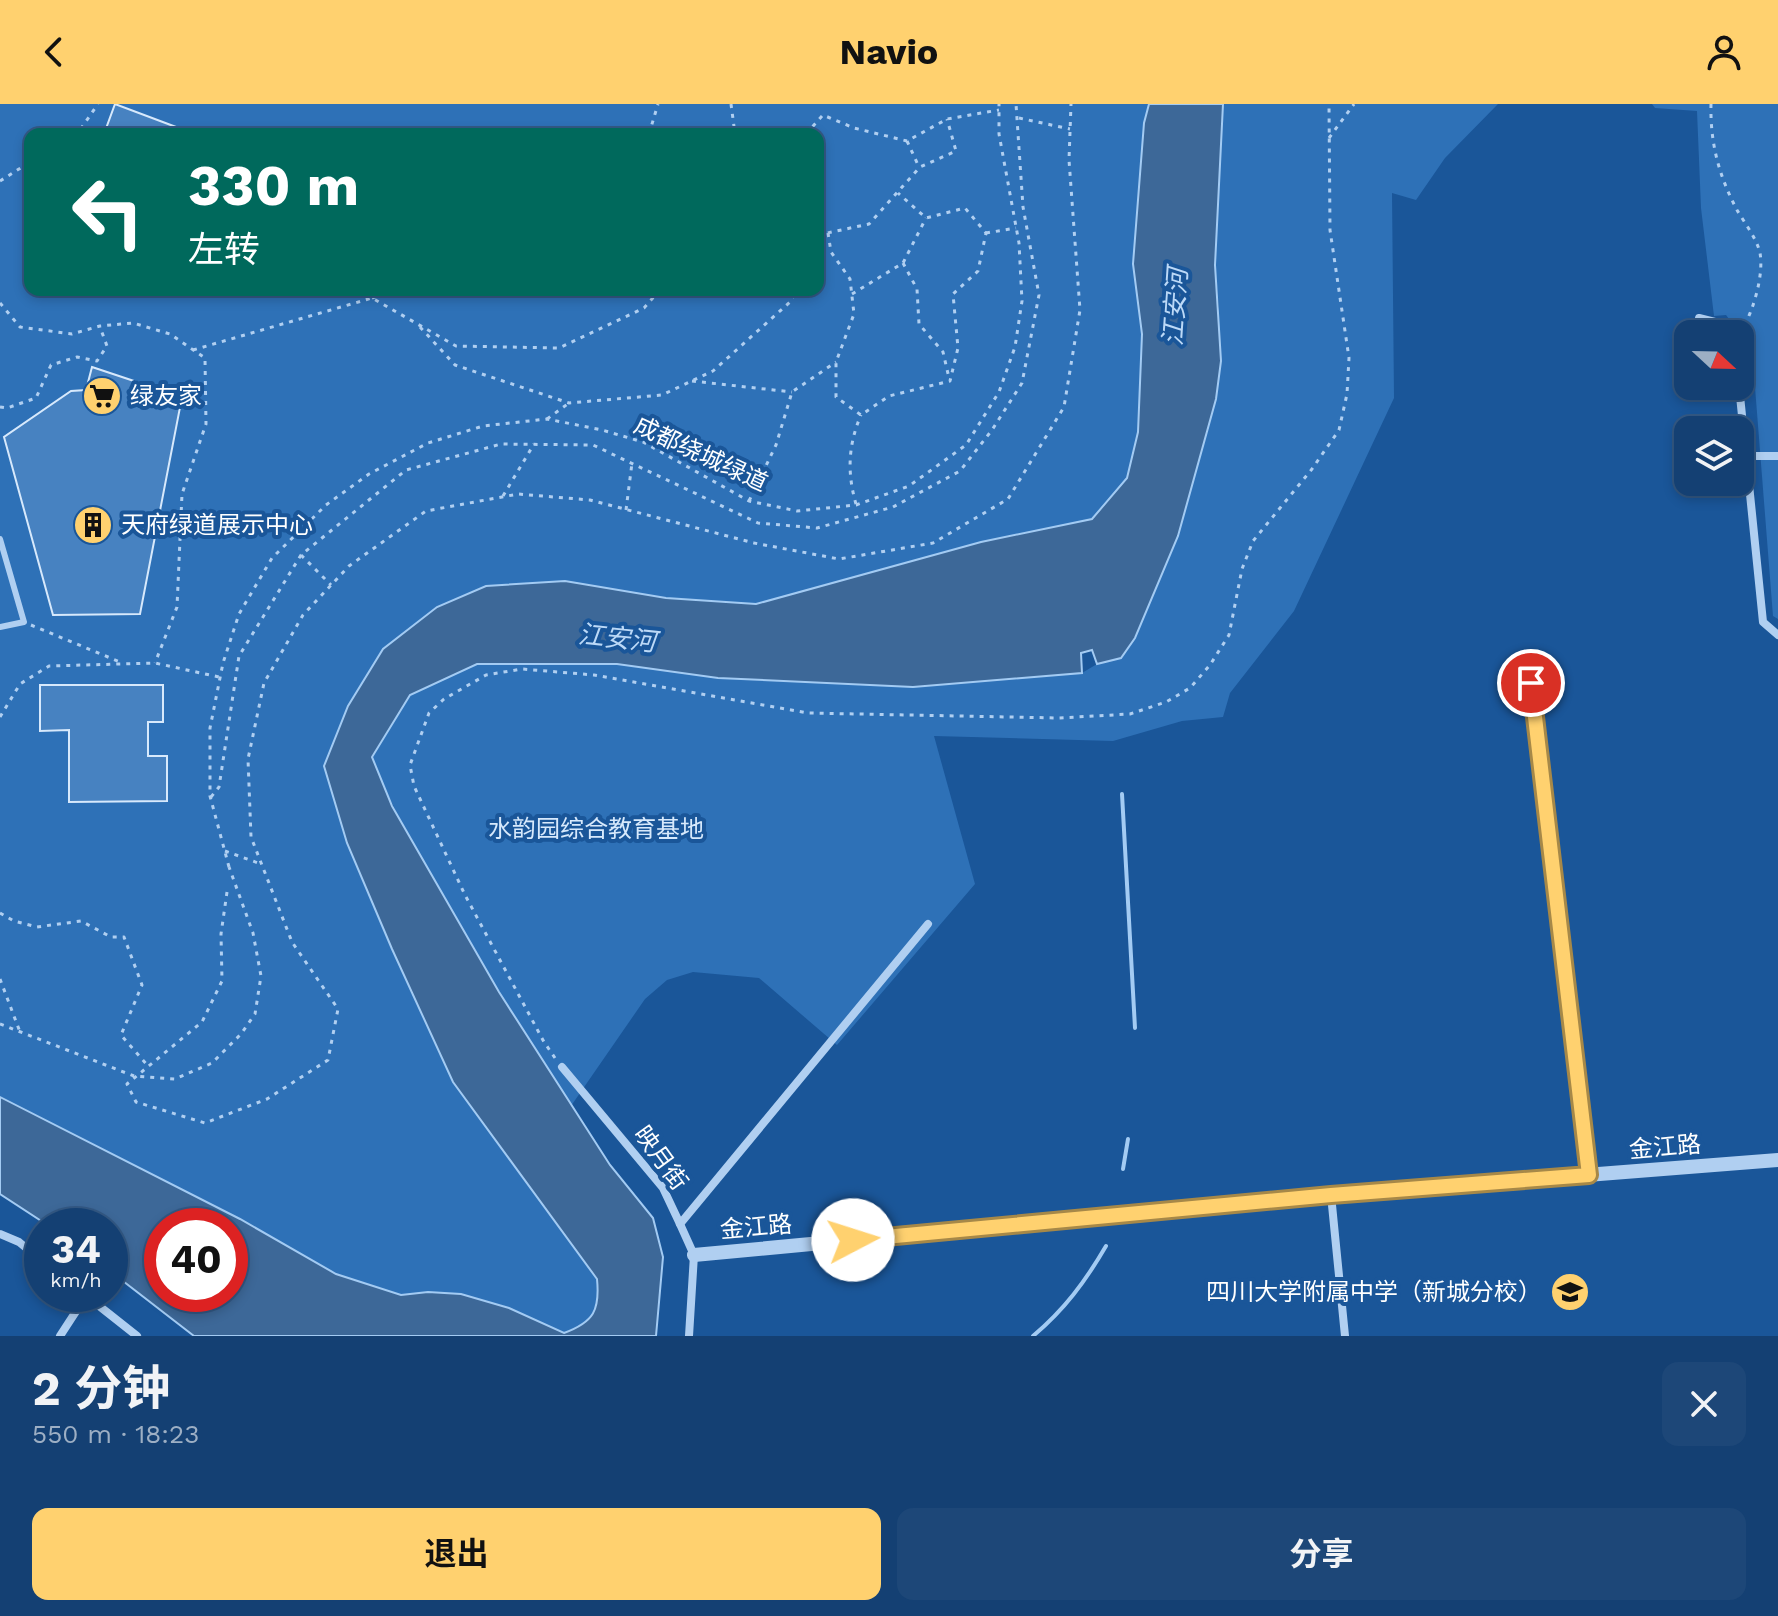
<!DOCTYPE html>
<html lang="zh">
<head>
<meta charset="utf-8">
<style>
	body { margin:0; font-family:"Work Sans","Noto Sans SC",sans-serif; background:#1d4778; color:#f1f3f6; height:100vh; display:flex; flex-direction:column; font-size:30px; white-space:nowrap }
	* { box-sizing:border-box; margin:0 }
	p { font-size:26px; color:#9dafc4 }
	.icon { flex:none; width:44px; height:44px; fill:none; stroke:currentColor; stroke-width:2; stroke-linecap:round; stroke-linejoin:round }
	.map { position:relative; height:1232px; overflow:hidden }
	.drawer { display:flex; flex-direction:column; background:#144073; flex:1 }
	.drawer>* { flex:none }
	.banner { position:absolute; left:24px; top:24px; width:800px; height:168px; border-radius:16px; box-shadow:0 4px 12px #0003,0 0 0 2px #335985; background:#00695c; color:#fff; overflow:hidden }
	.needle { width:52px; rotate:112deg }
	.tools { position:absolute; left:1674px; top:216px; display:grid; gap:16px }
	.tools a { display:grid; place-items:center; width:80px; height:80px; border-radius:16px; background:#144073; box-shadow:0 4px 12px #0003,0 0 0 2px #335985; font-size:40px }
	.speed { position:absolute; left:24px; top:1104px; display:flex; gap:16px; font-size:40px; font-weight:700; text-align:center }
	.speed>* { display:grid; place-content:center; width:104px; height:104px; border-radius:50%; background:#144073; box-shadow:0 4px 12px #0003,0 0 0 2px #335985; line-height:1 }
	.speed small { font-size:20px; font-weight:400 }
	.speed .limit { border:12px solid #d22; background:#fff; color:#111 }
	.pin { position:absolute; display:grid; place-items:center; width:68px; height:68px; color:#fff; margin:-34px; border:4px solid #fff; border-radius:50%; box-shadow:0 2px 8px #0007 }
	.me { position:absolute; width:88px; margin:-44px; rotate:85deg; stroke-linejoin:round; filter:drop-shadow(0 0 6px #0008) }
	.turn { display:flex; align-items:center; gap:28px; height:168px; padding:0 32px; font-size:36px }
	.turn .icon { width:104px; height:104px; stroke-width:2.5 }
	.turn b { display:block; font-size:56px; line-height:68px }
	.round { display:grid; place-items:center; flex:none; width:84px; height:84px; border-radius:16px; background:#1d4778 }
	.summary { display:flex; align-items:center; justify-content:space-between; height:136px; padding:0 32px }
	h1 { font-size:48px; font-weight:700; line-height:60px }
	.primary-button { display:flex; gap:16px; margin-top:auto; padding:16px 32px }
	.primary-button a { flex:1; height:92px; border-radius:16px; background:#ffd16f; color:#111; font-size:32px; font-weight:700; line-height:92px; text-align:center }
	.primary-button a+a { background:#1d4778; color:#f1f3f6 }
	header { display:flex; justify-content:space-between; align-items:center; height:104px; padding:0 32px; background:#ffd16f; color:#111; font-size:36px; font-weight:700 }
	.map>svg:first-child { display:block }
	.green { fill:#2e71b7; fill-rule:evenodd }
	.water { fill:#3d6898; stroke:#a3cbf3; stroke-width:2; fill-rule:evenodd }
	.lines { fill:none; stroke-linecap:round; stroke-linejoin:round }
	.stream { stroke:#a3cbf3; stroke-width:4 }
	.building { fill:#4782c1; stroke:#d7e9fc; stroke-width:2 }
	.path { stroke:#b0cff1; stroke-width:3; stroke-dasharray:4 6; stroke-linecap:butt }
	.service { stroke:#b0cff1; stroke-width:6 }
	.minor { stroke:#b0cff1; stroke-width:8 }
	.tertiary { stroke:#b0cff1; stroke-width:14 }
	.path-bridge { stroke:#b0cff1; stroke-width:3; stroke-dasharray:4 6; stroke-linecap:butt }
	.route-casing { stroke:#a68848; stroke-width:20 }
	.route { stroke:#ffd16f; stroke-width:14 }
	.labels { text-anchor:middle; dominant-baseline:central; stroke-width:8; stroke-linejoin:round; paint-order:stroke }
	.poi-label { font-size:24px; fill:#fff; stroke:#1a5699; text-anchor:start }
	.street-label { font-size:24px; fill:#fff; stroke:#1a5699 }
	.park-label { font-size:24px; fill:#d7e9fc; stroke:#1a5699 }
	.water-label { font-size:26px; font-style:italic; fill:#bcd9f7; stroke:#1a5699 }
</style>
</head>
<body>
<header><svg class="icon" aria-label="back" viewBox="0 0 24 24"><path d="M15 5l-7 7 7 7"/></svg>Navio<svg class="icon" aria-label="person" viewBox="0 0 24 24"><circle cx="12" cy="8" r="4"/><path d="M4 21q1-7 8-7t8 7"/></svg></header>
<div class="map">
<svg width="1778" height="1232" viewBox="0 0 1778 1232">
	<rect width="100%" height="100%" fill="#1a5699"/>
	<g class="green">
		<path d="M0,0H1149L1144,19L1133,160L1142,230L1138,328L1127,374L1092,415L981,438L756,500L486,482L324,662L347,739L453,977L597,1175C600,1207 594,1217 564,1229L509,1204L461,1190L428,1188L402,1191L336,1170L240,1115L0,993ZM30,30H818V186H30Z"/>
		<path d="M1223,0H1498L1445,54L1416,96L1392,89L1394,294L1294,507L1230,589L1223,613L1182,617L1113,637L934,632L975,780L837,941L759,874L693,868L667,876L645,895L571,1002C500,889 424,777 371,653L410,591L477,560H617L718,574L913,583L1082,569L1097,560L1121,554L1135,534L1178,432L1219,203L1215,161Z"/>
		<path d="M1652,0H1778V515L1773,512L1752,245L1726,211L1714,212L1701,104L1697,7L1655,4Z"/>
	</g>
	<path class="water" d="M1149,0H1223L1215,161L1221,257L1216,295L1178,432L1135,534L1121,554L1097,560L1092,546L1081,549L1082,569L913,583L718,574L617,560H477L410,591L372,653L392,702L499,888L610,1061L653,1114L663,1153L656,1232H194L110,1167V1122H49L0,1090V993L240,1115L336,1170L401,1191L428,1188L461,1190L509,1204L564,1229C594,1218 600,1206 597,1175L453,978L392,845L347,739L324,662L348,602L383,545L437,503L486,482L565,477L666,494L756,500L981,438L1092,415L1127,374L1138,328L1142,230L1133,160L1144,19ZM162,1122H230V1190H162Z"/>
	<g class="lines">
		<g class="stream">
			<path d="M1122,690L1135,924"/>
			<path d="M1123,1065L1128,1035"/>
			<path d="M1033,1232C1064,1206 1085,1178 1106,1142"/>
		</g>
	</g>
	<g class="building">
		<path d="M115,0L192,29L191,30H104Z"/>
		<path d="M92,263L182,293L140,510L53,511L4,333L71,287L86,286Z"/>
		<path d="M40,581H163V618H148V652H167V697L69,698V626L40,627Z"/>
	</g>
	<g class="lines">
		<g class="path">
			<path d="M731,0L735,30"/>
			<path d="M1711,0C1710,39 1719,72 1737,106C1744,118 1757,135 1760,149C1764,172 1753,207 1742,226"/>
			<path d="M1019,14L1070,25"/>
			<path d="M72,30L82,23L98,0"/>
			<path d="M649,30L658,0"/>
			<path d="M806,30L823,11L854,24L907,37L947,15L999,6"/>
			<path d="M1329,34L1354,0"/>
			<path d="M907,37L919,63"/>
			<path d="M0,77L30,58"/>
			<path d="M828,129L831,148L850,175L854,210L836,258V293L861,311L889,292L950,277L958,244L953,190L978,167L986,129L965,104L926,114L898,89"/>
			<path d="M986,129L1016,124"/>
			<path d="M818,131L869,120L920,63L956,47L947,15"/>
			<path d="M903,159L917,185L919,220L943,248L949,274"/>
			<path d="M852,190L903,159L926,114"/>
			<path d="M372,194L395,186"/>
			<path d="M0,199L20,223L72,230L100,222L133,219L170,230L205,254L206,320L182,390L177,503L155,559"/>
			<path d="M420,223L455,261L569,299L662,291L713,267L790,198L797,186"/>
			<path d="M193,246L372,194L456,242L559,244L644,204L660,186"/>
			<path d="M692,277L792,288"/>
			<path d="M0,303L7,304L36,294L51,261L77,253L97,257L107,242L100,223"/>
			<path d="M547,315L569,299"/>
			<path d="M503,392L534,340"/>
			<path d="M749,397L776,341L792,288L836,258"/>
			<path d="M856,400C847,369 848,341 861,311"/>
			<path d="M626,406L632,359"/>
			<path d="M301,451L331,481"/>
			<path d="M31,521L120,558"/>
			<path d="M0,613L20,580L49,562L155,559L219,573"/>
			<path d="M211,693L219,683L239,552L301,451L406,366L501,340L593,341L758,419L817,424L893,403L960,367L992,326L1022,279L1039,191L1023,103L1016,0"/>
			<path d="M225,747L261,760"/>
			<path d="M229,763L210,692V624L223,559L239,510L272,454L326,401L369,370L428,339L483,322L547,315L602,326L643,338L749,397L797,407L856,401L909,382L966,341L999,288L1015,243L1022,197L1019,139L999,30V0"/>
			<path d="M227,788L221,830L222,877L202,918L127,980L136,998L205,1019L267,995L328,956L338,905L292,838L251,733L248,655L264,579L303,511L349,462L426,407L518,390L590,396L754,439L839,455L933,439L1008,395L1064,303L1080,206L1069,56L1071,0"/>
			<path d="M0,809L14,817L37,823L81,817L111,833H124L142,881L121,931L148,962"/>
			<path d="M0,875L20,928"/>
			<path d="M555,954L544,938L465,791L414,682L410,661L429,609L444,595L486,571L522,565L594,571L808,609L1059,614L1130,610L1166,598L1190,584L1210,561L1229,531L1242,465L1253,437L1312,365L1339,326L1347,290L1349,254L1330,126L1329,0"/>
		</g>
		<path class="service" d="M0,435L24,518L0,523"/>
		<g class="minor">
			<path d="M1699,214L1719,219L1730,230"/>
			<path d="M1739,282L1763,518L1778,531"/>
			<path d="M1746,352H1778"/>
			<path d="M1531,579L1589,1071"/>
			<path d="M562,963L663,1084L680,1120L694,1151L689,1232"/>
			<path d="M1331,1091L1345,1232"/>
			<path d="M680,1120L928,820"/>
			<path d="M0,1130L19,1138L42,1157"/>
			<path d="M84,1190L137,1232"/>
			<path d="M60,1232L86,1192"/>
		</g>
		<path class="tertiary" d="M694,1151L1331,1091L1778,1056"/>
		<path class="path-bridge" d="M0,920L134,972L175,975L212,959L241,930L255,910L261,872L253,829L229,763"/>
	</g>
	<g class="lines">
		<g class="route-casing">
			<path id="route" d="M853,1136L1331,1091L1589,1071L1531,579"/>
		</g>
		<use href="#route" class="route"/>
	</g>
	<defs>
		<g id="supermarket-disc" transform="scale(2)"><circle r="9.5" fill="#ffd16f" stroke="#1a5699"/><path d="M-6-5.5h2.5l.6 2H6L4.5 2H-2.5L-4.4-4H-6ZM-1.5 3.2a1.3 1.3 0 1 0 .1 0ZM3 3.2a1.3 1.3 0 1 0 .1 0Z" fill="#111"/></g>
		<g id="building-disc" transform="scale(2)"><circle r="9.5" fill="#ffd16f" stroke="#1a5699"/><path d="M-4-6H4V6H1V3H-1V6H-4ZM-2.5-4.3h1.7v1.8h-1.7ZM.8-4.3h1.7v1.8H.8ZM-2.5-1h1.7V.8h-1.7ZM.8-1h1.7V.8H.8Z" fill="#111"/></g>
		<g id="school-disc" transform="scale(2)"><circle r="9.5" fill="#ffd16f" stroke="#1a5699"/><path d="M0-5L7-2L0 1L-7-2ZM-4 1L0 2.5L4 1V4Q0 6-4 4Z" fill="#111"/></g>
	</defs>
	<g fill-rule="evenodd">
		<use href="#supermarket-disc" x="102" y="292"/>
		<use href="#building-disc" x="93" y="421"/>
		<use href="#school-disc" x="1570" y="1188"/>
	</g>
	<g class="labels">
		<g class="poi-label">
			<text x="130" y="292">绿友家</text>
			<text x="121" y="421">天府绿道展示中心</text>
			<text x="1542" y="1188" text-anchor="end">四川大学附属中学（新城分校）</text>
		</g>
		<g class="street-label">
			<text transform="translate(701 350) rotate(25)">成都绕城绿道</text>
			<text transform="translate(1665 1043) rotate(-5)">金江路</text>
			<text transform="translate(661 1054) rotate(54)">映月街</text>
			<text transform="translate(756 1123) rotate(-5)">金江路</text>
		</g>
		<g class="park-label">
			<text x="596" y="725">水韵园综合教育基地</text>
		</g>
		<g class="water-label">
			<text transform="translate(1175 203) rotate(-86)">江安河</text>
			<text transform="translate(617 534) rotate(6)">江安河</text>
		</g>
	</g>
</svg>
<div class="tools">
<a><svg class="needle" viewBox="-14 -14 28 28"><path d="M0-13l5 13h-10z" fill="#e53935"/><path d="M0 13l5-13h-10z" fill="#9dafc4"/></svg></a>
<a><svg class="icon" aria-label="layers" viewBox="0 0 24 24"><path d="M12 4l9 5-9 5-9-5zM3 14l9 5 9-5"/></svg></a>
</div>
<div class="speed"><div>34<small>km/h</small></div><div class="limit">40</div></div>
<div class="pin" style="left:1531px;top:579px;background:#d93025"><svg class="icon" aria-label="arrive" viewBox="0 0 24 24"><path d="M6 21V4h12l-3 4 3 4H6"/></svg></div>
<svg class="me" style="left:853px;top:1136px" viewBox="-20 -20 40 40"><circle r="19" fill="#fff"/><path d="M0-13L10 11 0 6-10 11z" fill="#ffd16f"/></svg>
<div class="banner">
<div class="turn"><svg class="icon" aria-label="left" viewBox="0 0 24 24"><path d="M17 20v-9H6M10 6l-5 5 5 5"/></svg><div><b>330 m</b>左转</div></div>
</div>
</div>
<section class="drawer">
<div class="summary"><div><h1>2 分钟</h1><p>550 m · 18:23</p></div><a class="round"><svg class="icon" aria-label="close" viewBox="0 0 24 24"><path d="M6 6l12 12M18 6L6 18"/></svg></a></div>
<div class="primary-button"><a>退出</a><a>分享</a></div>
</section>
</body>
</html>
